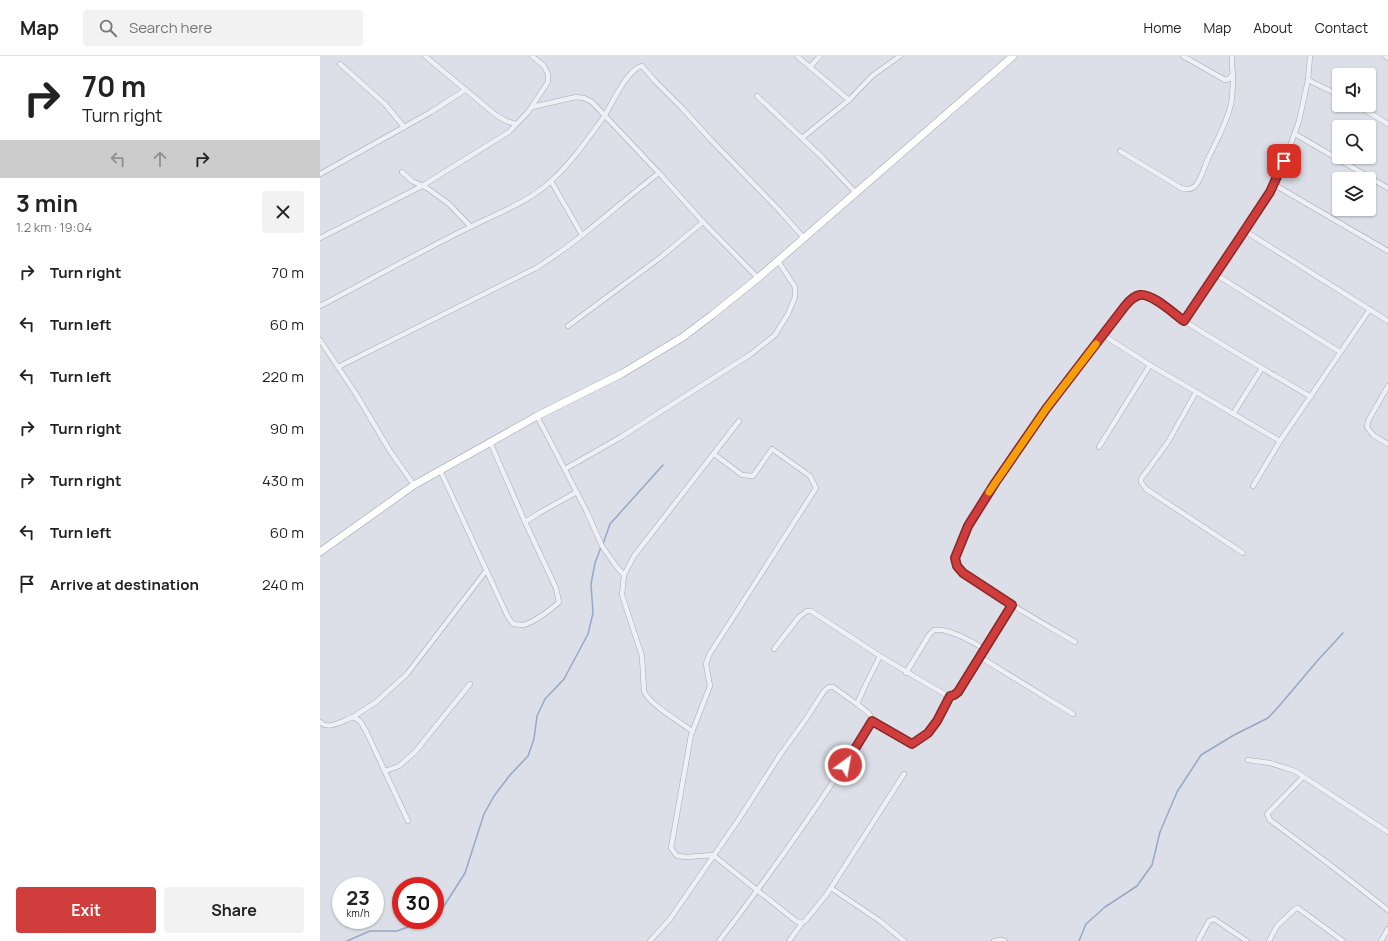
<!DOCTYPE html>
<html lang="en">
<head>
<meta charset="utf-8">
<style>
	body { margin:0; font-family:Manrope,sans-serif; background:#f2f2f2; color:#222; height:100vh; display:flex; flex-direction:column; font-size:15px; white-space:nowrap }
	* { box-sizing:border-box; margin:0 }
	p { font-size:13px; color:#767676 }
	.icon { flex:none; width:22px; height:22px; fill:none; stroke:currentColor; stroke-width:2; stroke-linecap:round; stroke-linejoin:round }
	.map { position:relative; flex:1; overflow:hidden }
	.details { display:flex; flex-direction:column; background:#fff; width:320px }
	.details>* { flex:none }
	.guide { background:#fff; color:#222; overflow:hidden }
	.controls { position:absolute; left:1012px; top:12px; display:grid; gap:8px }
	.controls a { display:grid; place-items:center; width:44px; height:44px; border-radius:4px; background:#fff; box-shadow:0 1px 3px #0004; font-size:20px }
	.speed { position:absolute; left:12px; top:821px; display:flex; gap:8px; font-size:20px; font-weight:700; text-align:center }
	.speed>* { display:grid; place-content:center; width:52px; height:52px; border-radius:50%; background:#fff; box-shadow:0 1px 3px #0004; line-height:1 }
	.speed small { font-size:10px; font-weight:400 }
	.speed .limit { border:6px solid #d22; background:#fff; color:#111 }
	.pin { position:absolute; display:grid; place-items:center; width:34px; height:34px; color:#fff; margin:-17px; border-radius:8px; box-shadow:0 2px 6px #0006 }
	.me { position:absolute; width:44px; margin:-22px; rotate:32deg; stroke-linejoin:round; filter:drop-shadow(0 0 3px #0008) }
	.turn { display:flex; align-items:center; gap:14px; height:84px; padding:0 16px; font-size:18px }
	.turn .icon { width:52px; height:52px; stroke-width:2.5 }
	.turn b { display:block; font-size:28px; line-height:34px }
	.lanes { display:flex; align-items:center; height:38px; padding:0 16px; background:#0003; justify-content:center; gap:20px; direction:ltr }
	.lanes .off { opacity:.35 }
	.round { display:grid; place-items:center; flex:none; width:42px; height:42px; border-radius:4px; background:#f2f2f2 }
	.overview { display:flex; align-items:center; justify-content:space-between; height:68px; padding:0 16px }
	h1 { font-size:24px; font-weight:700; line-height:30px }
	.cta { display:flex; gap:8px; margin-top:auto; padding:8px 16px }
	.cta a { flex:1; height:46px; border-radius:4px; background:#d03d3d; color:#fff; font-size:16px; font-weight:700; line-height:46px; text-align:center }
	.cta a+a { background:#f2f2f2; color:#222 }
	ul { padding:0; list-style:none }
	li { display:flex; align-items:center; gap:12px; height:52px; padding:0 16px }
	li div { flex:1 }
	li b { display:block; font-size:15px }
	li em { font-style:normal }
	header { display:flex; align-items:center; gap:24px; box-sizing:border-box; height:56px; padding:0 20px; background:#fff; border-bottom:1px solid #e0e0e0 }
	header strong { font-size:19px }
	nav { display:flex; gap:22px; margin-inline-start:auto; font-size:14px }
	.search { width:280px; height:36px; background:#f2f2f2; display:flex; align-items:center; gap:10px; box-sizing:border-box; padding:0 14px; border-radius:4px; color:#767676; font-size:15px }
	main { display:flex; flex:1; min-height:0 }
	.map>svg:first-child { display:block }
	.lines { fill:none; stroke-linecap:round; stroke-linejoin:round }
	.stream { stroke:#96a7c8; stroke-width:1.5 }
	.street-casing { stroke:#a5a9b4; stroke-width:5.5 }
	.primary-casing { stroke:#9ba1b3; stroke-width:8 }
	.street { stroke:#eff0f5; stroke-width:4.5 }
	.primary { stroke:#fff; stroke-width:7 }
	.route-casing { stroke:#872828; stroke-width:10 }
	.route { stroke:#d03d3d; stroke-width:7 }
	.slow { stroke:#f59e0b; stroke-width:7 }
</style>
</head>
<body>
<header>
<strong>Map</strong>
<div class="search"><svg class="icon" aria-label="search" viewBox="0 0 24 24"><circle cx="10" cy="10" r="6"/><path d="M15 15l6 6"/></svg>Search here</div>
<nav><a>Home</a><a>Map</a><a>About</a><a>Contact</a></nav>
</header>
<main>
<section class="details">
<div class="guide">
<div class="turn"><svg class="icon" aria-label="right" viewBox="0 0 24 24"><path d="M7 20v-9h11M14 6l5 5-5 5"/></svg><div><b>70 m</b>Turn right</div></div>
<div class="lanes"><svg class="icon off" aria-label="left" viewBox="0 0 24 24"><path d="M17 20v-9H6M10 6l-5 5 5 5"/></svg><svg class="icon off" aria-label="ahead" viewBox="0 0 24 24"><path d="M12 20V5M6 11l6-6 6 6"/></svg><svg class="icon" aria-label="right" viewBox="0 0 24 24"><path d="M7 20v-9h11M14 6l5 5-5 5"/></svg></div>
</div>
<div class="overview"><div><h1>3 min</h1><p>1.2 km · 19:04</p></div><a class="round"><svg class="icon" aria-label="close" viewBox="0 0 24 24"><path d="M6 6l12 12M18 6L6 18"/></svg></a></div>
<ul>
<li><svg class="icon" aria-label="right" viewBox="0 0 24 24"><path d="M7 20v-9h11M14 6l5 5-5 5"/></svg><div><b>Turn right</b></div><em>70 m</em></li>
<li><svg class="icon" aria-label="left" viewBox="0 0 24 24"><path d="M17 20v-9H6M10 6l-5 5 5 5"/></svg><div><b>Turn left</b></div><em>60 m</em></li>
<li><svg class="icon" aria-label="left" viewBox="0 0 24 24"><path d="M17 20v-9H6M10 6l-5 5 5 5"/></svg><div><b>Turn left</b></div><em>220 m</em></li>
<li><svg class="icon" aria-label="right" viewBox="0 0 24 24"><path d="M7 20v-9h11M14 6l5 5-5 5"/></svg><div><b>Turn right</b></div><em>90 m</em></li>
<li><svg class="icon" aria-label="right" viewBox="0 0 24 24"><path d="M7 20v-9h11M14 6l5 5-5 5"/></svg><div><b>Turn right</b></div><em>430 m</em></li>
<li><svg class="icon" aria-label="left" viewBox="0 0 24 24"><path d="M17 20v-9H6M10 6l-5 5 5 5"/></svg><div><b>Turn left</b></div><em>60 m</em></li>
<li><svg class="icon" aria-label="arrive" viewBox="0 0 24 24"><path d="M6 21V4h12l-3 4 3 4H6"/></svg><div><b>Arrive at destination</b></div><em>240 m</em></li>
</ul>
<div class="cta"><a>Exit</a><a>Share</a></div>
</section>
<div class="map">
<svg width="1068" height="885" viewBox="0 0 1068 885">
	<rect width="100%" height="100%" fill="#dcdfe7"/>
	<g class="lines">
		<g class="stream">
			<path d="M283,488L290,468L343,409"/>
			<path d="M115,859L124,850L145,817L164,758L174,740L190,719L208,700L214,683L217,660L225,643L244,623L268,578L273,557L271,528L275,507L281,491"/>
			<path d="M27,885L50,875H77L107,864"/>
			<path d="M759,885L766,868L785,851L817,830L832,809L840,776L857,736L881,699L914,679L948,662L960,649L998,604L1023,577"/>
		</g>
		<g class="street-casing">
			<g id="street">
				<path d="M105,0L176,59L186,65L196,68"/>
				<path d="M477,0L529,44"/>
				<path d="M863,0L905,24L909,23L913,18L912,11V0"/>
				<path d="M1065,0L1068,2"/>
				<path d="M20,8L65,48L84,71"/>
				<path d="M490,11L500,0"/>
				<path d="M988,24L1019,39"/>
				<path d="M437,40L502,101L536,137"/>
				<path d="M1037,49L1068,68"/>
				<path d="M212,51L256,41L264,42L272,46L339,117L383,166L438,222"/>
				<path d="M975,78L1068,132"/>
				<path d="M482,82L529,44L552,20L580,0"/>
				<path d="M800,95L861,132C867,134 871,134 875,130C881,124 884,112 887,105C896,85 906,70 911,48C913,38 913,28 913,18"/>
				<path d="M82,116L92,125L107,132L129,148L151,171"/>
				<path d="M0,118L111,56L145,34"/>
				<path d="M231,125L262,179"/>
				<path d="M953,128L1068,195"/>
				<path d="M925,175L1068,265"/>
				<path d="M0,182L102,130L189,76L208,56L228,26V18L224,10L212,0"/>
				<path d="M895,218L1020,296"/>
				<path d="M0,250C50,224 99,196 150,171C178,157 207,147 231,125C251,107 267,84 283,62C292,49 306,14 322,10L335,25L362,52L390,83L460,155L484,182"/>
				<path d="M864,265L919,183L949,136L969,93L979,65L988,24L990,0"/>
				<path d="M248,270L341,201L383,166"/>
				<path d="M783,279L830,309L960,385"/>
				<path d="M0,284L36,338L70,395L94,429"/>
				<path d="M18,311L216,212C260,185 298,148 339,117"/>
				<path d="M1068,330L1048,365L1047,371L1053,379L1068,388"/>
				<path d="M876,336L848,386L821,423V426L826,433L923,497"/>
				<path d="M913,358L942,312"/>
				<path d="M217,360L266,454L282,490L296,510L304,519"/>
				<path d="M779,391L830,309"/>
				<path d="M394,398L422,419L433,420L452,393L490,420L496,432L389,599L386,608L390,630L371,679L351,792L357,800L367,801L393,799L476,865L482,867L485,865L507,838L584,718"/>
				<path d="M245,413L301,381L431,298L455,279L468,258L475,241V231L458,205"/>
				<path d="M120,414L188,561L193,568C196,568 200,569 203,569C213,567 232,553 239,546L236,532L205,466L170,386"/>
				<path d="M933,430L960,385L1050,253"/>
				<path d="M205,466L219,457L257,436"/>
				<path d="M755,586C737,575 641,522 637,509C634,500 644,477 648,469C663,443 681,418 698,393C733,344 769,297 805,250C810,245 817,237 825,239C840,243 853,258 866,266C907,292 949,316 991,341"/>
				<path d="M454,593L479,561L487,555H491L560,600L626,639C631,641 634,640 638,636L692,549"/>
				<path d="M660,601L753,658"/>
				<path d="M586,617L609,579L614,574C628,572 652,585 664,593"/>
				<path d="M33,661L56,646L87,618L166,515"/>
				<path d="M552,665L592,688L608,677L617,665L630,640"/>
				<path d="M0,666C8,675 24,664 33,661L40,665L46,675L88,765"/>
				<path d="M372,675C360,666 329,648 324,635L322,600L302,539L304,519L314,500L419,365"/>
				<path d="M928,704L950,707L975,715L1068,776"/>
				<path d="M65,715L79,710L95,696L150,628"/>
				<path d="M983,721L947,758L950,764L1013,811L1068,854"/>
				<path d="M511,832L560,865L584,885"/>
				<path d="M330,885L350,863L419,763L460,699L486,663L504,635L509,631H513L537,648"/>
				<path d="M399,885C453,815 504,742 551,667C554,658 544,654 537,648L546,628L560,600"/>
				<path d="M469,885L482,867"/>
				<path d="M674,885L681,884L685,885"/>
				<path d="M878,885L889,865L894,863L927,885"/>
				<path d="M949,885L957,870L975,853L978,852L1023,885"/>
				<path d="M1061,885L1068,873"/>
			</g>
		</g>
		<g class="primary-casing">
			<path id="primary" d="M0,496L94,429L217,360L301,318L363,281L392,259L438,222L693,0"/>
		</g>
		<use href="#street" class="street"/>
		<use href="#primary" class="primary"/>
	</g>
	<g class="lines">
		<g class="route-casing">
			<path id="route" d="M525,709L552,665L592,688L608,677L617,665L630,640L634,639L638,636L692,549L643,517L637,510L635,502L648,470L675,427L726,353L805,250C809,245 814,240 820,239C832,237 854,258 864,265L919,183L950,136L964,105"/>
		</g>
		<use href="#route" class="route"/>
		<path class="slow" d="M669,436L726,353L776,288"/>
	</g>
</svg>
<div class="controls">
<a><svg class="icon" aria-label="sound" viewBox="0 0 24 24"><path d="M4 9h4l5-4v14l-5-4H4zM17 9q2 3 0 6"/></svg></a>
<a><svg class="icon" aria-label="search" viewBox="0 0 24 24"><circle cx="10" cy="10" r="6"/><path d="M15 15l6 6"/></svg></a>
<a><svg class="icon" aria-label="layers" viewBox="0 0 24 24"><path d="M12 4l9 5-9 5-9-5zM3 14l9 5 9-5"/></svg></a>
</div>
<div class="speed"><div>23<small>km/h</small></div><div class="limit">30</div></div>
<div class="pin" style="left:964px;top:105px;background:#d93025"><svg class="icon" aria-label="arrive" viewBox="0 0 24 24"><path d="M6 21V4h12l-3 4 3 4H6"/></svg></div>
<svg class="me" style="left:525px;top:709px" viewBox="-20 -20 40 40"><circle r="17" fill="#d03d3d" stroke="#fff" stroke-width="3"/><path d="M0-11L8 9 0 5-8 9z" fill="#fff"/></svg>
</div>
</main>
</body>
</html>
